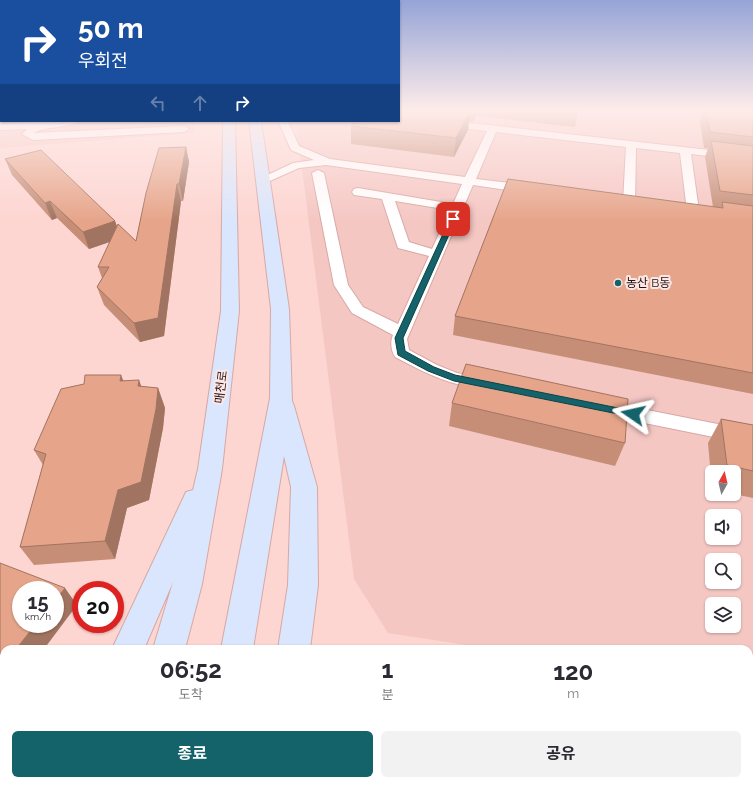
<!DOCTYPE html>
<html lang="ko">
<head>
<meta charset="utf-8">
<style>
	body { margin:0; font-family:Raleway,"Noto Sans KR",sans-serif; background:#f2f2f3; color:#2b2b33; height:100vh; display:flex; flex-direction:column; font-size:15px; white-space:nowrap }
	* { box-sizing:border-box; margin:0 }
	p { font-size:13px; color:#7c7c81 }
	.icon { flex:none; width:22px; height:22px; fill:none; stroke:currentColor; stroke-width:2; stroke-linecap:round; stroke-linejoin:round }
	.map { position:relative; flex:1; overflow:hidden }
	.sheet { position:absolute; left:0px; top:645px; width:753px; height:140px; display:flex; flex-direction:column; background:#fff; border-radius:12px 12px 0 0; box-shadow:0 1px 3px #0004 }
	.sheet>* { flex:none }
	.hud { position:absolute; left:0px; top:0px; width:400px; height:122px; box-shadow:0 1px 3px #0004; background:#1a4fa0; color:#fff; overflow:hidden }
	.needle { width:26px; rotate:8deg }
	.controls { position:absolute; left:705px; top:465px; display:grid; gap:8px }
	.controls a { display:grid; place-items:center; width:36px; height:36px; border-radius:6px; background:#fff; box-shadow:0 1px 3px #0004; font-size:20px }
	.speed { position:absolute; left:12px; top:581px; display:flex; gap:8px; font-size:20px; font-weight:700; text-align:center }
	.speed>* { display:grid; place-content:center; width:52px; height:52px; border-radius:50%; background:#fff; box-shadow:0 1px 3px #0004; line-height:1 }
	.speed small { font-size:10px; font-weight:400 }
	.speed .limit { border:6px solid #d22; background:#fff; color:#111 }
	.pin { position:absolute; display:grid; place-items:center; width:34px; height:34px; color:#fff; margin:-17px; border-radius:8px; box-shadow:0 2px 6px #0006 }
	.me { position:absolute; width:44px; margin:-22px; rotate:281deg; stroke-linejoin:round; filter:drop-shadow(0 0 3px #0008) }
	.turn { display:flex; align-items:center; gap:14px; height:84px; padding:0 12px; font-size:18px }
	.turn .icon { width:52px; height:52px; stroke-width:2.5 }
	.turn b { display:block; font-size:28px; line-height:34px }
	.lanes { display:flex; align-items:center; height:38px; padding:0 12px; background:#0003; justify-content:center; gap:20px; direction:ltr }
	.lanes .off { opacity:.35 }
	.eta { display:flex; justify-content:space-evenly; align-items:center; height:68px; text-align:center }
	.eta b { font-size:24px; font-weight:700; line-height:28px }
	.action { display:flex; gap:8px; margin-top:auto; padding:8px 12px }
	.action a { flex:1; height:46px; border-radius:6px; background:#15636a; color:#fff; font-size:16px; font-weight:700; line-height:46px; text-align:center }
	.action a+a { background:#f2f2f3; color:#2b2b33 }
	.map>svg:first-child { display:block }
	.built { fill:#f5c7c3; fill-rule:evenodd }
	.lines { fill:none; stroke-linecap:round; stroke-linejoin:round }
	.lane-casing { stroke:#d7a8a4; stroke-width:2 }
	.street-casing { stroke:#d7a8a4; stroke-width:2 }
	.secondary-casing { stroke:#d7a8a4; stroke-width:2 }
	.lane { fill:#fff; fill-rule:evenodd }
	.street { fill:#fff; fill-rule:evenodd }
	.secondary { fill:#dae6fd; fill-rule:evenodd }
	.wall { fill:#c68e77 }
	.shaded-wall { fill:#a17461 }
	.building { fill:#e6a58a; stroke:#a17461 }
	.route { fill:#15636a; stroke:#0e4045 }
	.poi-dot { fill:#15636a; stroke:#fce7e6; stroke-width:1.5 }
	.labels { text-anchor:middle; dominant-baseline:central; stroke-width:4; stroke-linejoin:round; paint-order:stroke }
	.poi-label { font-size:12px; fill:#251413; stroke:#fce7e6; text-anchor:start }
	.street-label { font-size:12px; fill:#251413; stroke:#fce7e6 }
</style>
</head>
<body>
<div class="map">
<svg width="753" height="785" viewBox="0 0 753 785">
	<rect width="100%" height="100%" fill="#fdd5d1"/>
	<g class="built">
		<path d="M0,111L1,121H195L194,133L1,148L0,147Z"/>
		<path d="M399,111H753V689L749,688V649H492L388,633L354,579L296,121H399ZM712,472H734V494H712ZM712,516H734V538H712ZM712,560H734V582H712ZM712,604H734V626H712Z"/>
	</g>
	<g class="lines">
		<g class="lane-casing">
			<g id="lane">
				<path d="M399,115L753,155V161L691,154L699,211L697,214H689L687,211L680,153L636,148L635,202L633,205H625L623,202L626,147L496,132L476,179L528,185L532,187L534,189L532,191L528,193L473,185L407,339L409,350L437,365L457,373L491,380L494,384L491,388C484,390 478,389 470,387C442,382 420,370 395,357C391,351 390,341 393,335L352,313L334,285L312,173L318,170L324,173L348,285L363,307L398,324L429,256L398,248L382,199L354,195L352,192L354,189L358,188L453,204L462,184L326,165L299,168L263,184L259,183L257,181L259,179L293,163L314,160L291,150L278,121H288L299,146L330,159L465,177L487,131L399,121ZM395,201L450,210L432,249L409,242Z"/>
				<path d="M51,121H81C75,127 46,126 33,133L184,126L189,129L184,132L33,140L22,134L27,129L0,130V124Z"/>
				<path d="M602,401L753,431V445L595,413L593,408L595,403Z"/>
			</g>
		</g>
		<g class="street-casing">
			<path id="street" d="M749,741L753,742V778L749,777Z"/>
		</g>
		<g class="secondary-casing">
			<g id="secondary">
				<path d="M223,121H235L239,311L222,469L202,584L185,649H153L173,582L144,649H112L186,492L193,490L198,469L221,311Z"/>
				<path d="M249,121H261L289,309L292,401L294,406L317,487L318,585L310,649H278L288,585L291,487L284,456L253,649H221L270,398L271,309Z"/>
				<path d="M51,781H88L87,785H50Z"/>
				<path d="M114,781H150L149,785H113Z"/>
				<path d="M187,781H223L222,785H186Z"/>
				<path d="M253,781H289L288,785H252Z"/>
			</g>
		</g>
		<use href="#lane" class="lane"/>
		<use href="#street" class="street"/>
		<use href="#secondary" class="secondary"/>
	</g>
	<g class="wall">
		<path d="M0,111H1V120L0,121Z"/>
		<path d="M399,111H579L575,127L476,116L472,122L469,121L468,130L454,157L351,144V126Z"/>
		<path d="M704,111H753V394L453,335L455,316L713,207L705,157L708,148H704L700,122Z"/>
		<path d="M186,147L189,162L183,201H181L164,336L140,342L104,305L97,287L102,278L98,267L110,242L89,249L57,218L52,220L12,175L5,159L115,221L117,227L136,241Z"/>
		<path d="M123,381L141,387L158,388L165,408L163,428L149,500L127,508L115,559L34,565L20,547L43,465L34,450L84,384Z"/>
		<path d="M452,403L625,443L615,466L449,426Z"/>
		<path d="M721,419L753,425V498L734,494V472H712V488L708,443Z"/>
	</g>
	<g class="shaded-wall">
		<path d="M474,111H476V116L472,122Z"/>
		<path d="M470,112L468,130L454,157L456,138Z"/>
		<path d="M186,147L189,162L183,201L179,184Z"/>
		<path d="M177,184L181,201L164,336L140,342L134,323Z"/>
		<path d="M50,201L57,218L52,220L45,203Z"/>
		<path d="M115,221L121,238L89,249L83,232Z"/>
		<path d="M121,375L129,394L120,381Z"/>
		<path d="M139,380L146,399L138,386Z"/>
		<path d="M158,388L165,408L163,428L149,500L127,508L115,559L105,541L118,490Z"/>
		<path d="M65,588L77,605L44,649H16L36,624H55V600Z"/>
		<path d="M4,665V700L0,704V670Z"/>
	</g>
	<g class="building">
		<path d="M399,111H458L470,112L456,138L351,126L355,121H399Z"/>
		<path d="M706,111H753V137L710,132Z"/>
		<path d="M711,141L753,146V195L720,191Z"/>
		<path d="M186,147L179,184H177L158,318L134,323L97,287L109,267H98L118,224L136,241L146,193L159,148Z"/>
		<path d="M41,150L115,221L83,232L50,201L45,203L5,159Z"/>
		<path d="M508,179L723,208L722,202L753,206V373L455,316Z"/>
		<path d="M466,364L628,399L625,443L452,403Z"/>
		<path d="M85,375H121L120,381L139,380L138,386L158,388L156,409L141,482L118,490L105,541L20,547L46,454L34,450L61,389L84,384Z"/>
		<path d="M721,419L753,425V471L727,465Z"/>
		<path d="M0,563L65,588L55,600V590H21V624H36L16,649H4V665L0,670Z"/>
	</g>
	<linearGradient id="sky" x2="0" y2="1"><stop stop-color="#95a4d7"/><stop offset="0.5" stop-color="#feecea"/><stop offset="1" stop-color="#feecea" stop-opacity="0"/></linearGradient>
	<rect width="753" height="221" fill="url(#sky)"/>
	<path class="route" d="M453,217L456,219L403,338L405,351L434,367L455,375L633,411L637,412L638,414L637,416L633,417L454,381L428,371L398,355L395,338L450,219Z"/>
	<circle class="poi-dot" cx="618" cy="283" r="4"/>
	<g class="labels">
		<g class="poi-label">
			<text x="626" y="283">농산 B동</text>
		</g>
		<g class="street-label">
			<text transform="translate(221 387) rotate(-83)">매천로</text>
		</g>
	</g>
</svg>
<div class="controls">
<a><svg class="needle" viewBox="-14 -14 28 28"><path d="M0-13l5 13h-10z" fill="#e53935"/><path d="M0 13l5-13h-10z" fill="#7c7c81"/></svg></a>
<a><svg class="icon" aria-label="sound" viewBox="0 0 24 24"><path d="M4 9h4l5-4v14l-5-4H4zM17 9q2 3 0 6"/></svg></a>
<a><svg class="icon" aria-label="search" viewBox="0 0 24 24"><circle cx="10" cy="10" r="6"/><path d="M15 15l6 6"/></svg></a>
<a><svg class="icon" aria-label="layers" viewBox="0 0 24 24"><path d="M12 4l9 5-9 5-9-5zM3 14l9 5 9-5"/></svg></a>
</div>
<div class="speed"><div>15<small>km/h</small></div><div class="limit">20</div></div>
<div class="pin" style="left:453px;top:219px;background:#d93025"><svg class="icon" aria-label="arrive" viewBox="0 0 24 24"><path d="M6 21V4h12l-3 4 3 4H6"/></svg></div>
<svg class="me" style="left:633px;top:414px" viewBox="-20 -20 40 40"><path d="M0-17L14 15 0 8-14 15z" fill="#15636a" stroke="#fff" stroke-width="4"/></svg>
<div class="hud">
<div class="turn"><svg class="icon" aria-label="right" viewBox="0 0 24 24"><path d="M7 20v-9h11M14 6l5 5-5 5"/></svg><div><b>50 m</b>우회전</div></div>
<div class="lanes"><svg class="icon off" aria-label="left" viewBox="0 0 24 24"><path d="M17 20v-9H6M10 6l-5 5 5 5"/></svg><svg class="icon off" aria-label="ahead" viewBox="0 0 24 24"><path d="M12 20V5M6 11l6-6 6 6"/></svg><svg class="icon" aria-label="right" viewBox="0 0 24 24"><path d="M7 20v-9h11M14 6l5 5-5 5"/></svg></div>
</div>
<section class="sheet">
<div class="eta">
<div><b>06:52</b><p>도착</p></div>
<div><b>1</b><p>분</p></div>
<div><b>120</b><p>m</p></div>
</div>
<div class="action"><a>종료</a><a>공유</a></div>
</section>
</div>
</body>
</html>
